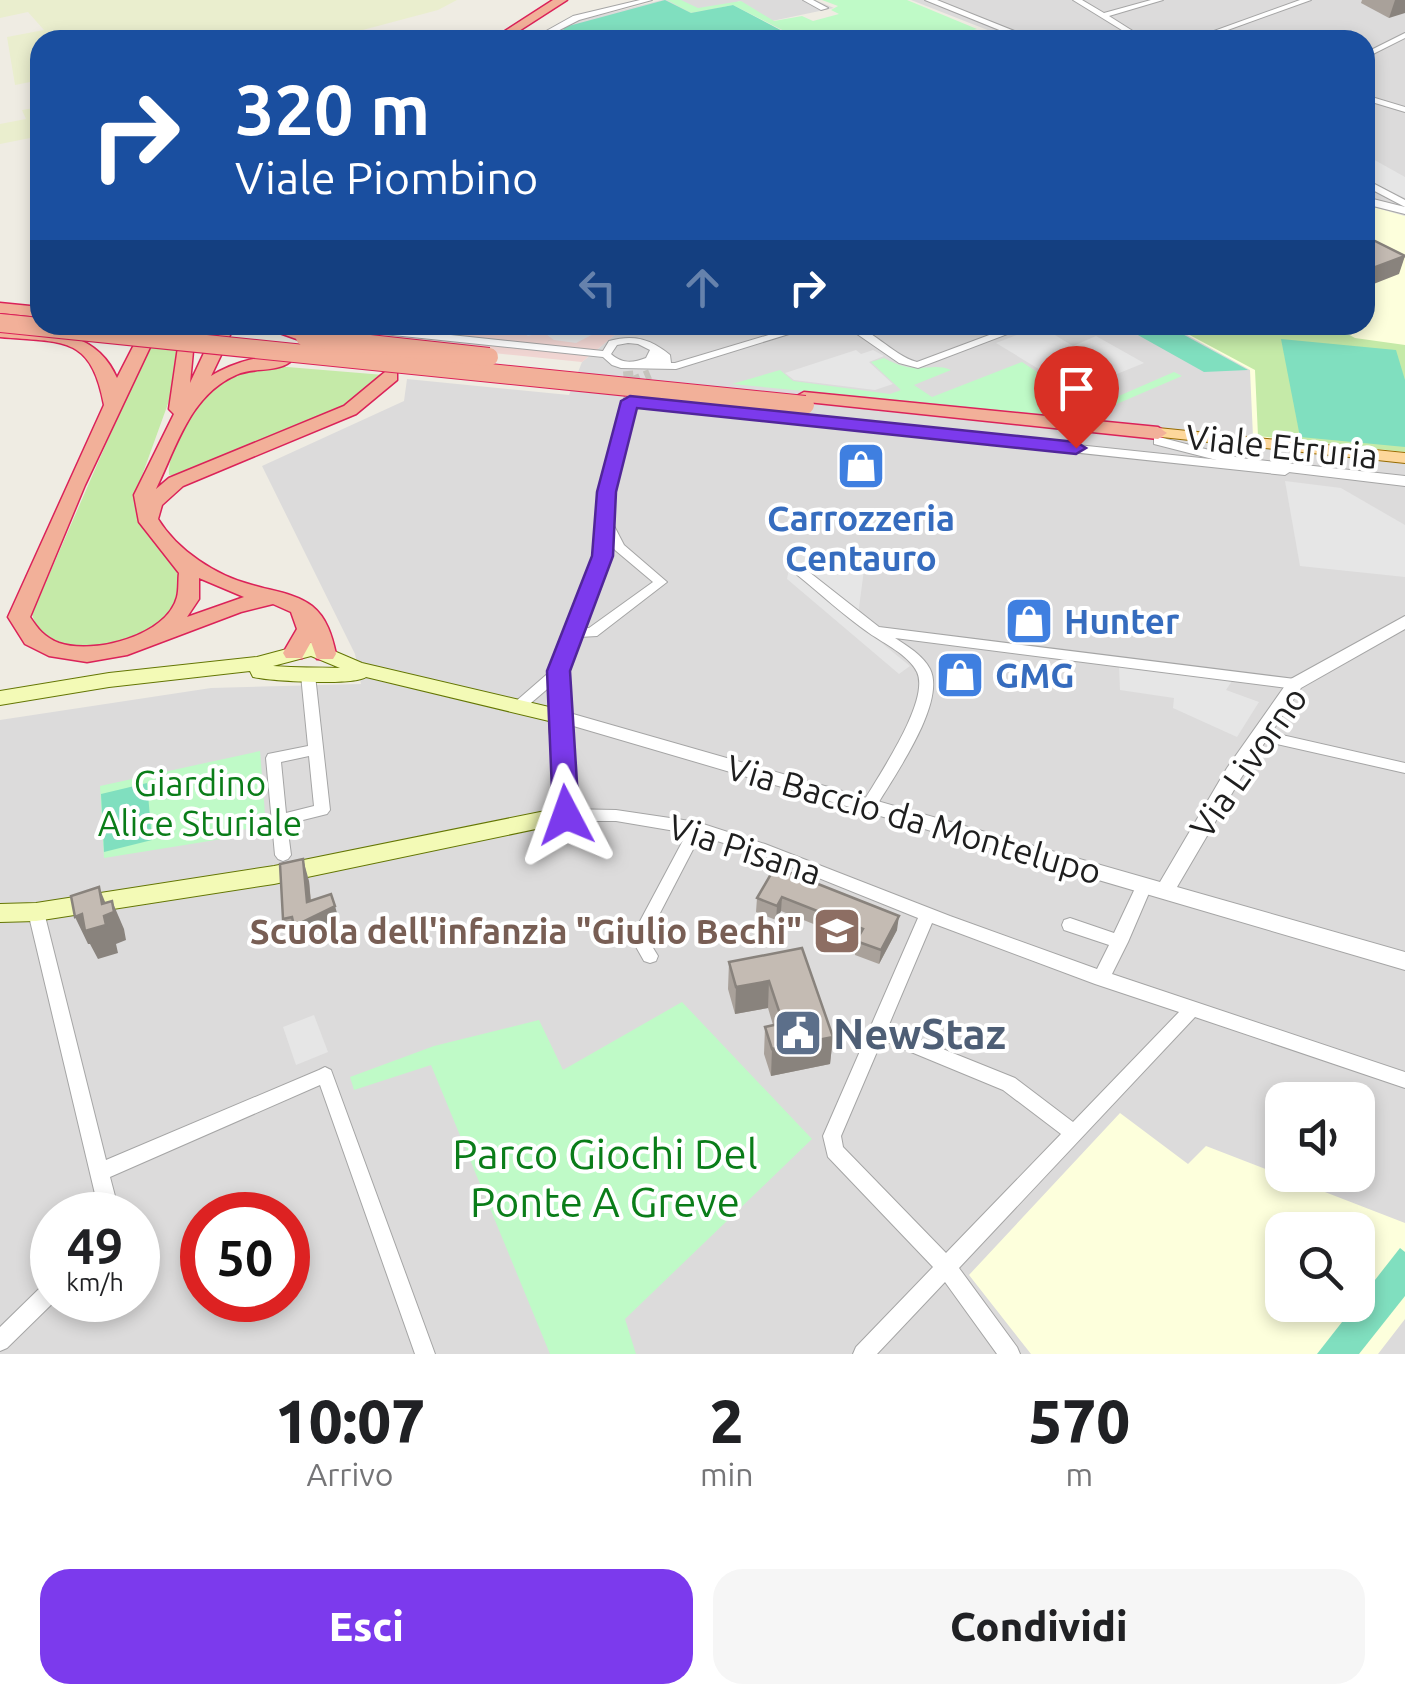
<!DOCTYPE html>
<html lang="it">
<head>
<meta charset="utf-8">
<style>
	body { margin:0; font-family:Ubuntu,sans-serif; background:#f6f6f6; color:#202124; height:100vh; display:flex; flex-direction:column; font-size:38px; white-space:nowrap }
	* { box-sizing:border-box; margin:0 }
	p { font-size:32px; color:#757577 }
	.icon { flex:none; width:55px; height:55px; fill:none; stroke:currentColor; stroke-width:2; stroke-linecap:round; stroke-linejoin:round }
	.map { position:relative; height:1354px; overflow:hidden }
	.drawer { display:flex; flex-direction:column; background:#fff; flex:1 }
	.drawer>* { flex:none }
	.banner { position:absolute; left:30px; top:30px; width:1345px; height:305px; border-radius:30px; box-shadow:0 5px 15px #0003; background:#1a4fa0; color:#fff; overflow:hidden }
	.fabs { position:absolute; left:1265px; top:1082px; display:grid; gap:20px }
	.fabs a { display:grid; place-items:center; width:110px; height:110px; border-radius:20px; background:#fff; box-shadow:0 5px 15px #0003; font-size:50px }
	.speed { position:absolute; left:30px; top:1192px; display:flex; gap:20px; font-size:50px; font-weight:700; text-align:center }
	.speed>* { display:grid; place-content:center; width:130px; height:130px; border-radius:50%; background:#fff; box-shadow:0 5px 15px #0003; line-height:1 }
	.speed small { font-size:25px; font-weight:400 }
	.speed .limit { border:15px solid #d22; background:#fff; color:#111 }
	.pin { position:absolute; display:grid; place-items:center; width:85px; height:85px; color:#fff; margin:-102px -42px; border-radius:50% 50% 50% 0; rotate:-45deg; box-shadow:0 0 10px #0007 }
	.pin .icon { rotate:45deg }
	.me { position:absolute; width:110px; margin:-55px; rotate:356deg; stroke-linejoin:round; filter:drop-shadow(0 0 8px #0008) }
	.turn { display:flex; align-items:center; gap:35px; height:210px; padding:0 40px; font-size:45px }
	.turn .icon { width:130px; height:130px; stroke-width:2.5 }
	.turn b { display:block; font-size:70px; line-height:85px }
	.lanes { display:flex; align-items:center; height:95px; padding:0 40px; background:#0003; justify-content:center; gap:50px; direction:ltr }
	.lanes .off { opacity:.35 }
	.eta { display:flex; justify-content:space-evenly; align-items:center; height:170px; text-align:center }
	.eta b { font-size:60px; font-weight:800; line-height:70px }
	.action { display:flex; gap:20px; margin-top:auto; padding:20px 40px }
	.action a { flex:1; height:115px; border-radius:30px; background:#7c3aed; color:#fff; font-size:40px; font-weight:800; line-height:115px; text-align:center }
	.action a+a { background:#f6f6f6; color:#202124 }
	.map>svg:first-child { display:block }
	.residential { fill:#dcdbdb; fill-rule:evenodd }
	.commercial { fill:#f0d5d2 }
	.education { fill:#fdffdc; fill-rule:evenodd }
	.farmland { fill:#eaeece }
	.grass { fill:#c5eaa8 }
	.park { fill:#bffac7 }
	.pitch { fill:#80dfbf }
	.parking { fill:#e6e6e6 }
	.lines { fill:none; stroke-linecap:round; stroke-linejoin:round }
	.minor-tunnel { stroke:#c5c3bc; stroke-width:10; stroke-dasharray:10 5; stroke-linecap:butt }
	.minor-casing { stroke:#a5a5a5; stroke-width:2 }
	.tertiary-casing { stroke:#a5a5a5; stroke-width:2 }
	.secondary-casing { stroke:#647604; stroke-width:2 }
	.primary-casing { stroke:#976c00; stroke-width:2 }
	.trunk-casing { stroke:#db2259; stroke-width:3 }
	.minor { fill:#fff; fill-rule:evenodd }
	.tertiary { fill:#fff; fill-rule:evenodd }
	.secondary { fill:#f3fab6; fill-rule:evenodd }
	.primary { fill:#fdd79b; fill-rule:evenodd }
	.trunk { fill:#f2b099; fill-rule:evenodd }
	.trunk-bridge-casing { stroke:#db2259; stroke-width:20; stroke-linecap:butt }
	.trunk-bridge { stroke:#f2b099; stroke-width:18 }
	.wall { fill:#a9a19a }
	.shaded-wall { fill:#89837d }
	.building { fill:#c4bbb3; stroke:#89837d; stroke-width:2.5 }
	.route { fill:#7c3aed; stroke:#51269a; stroke-width:2.5 }
	.labels { text-anchor:middle; dominant-baseline:central; stroke-width:8; stroke-linejoin:round; paint-order:stroke }
	.street-label { font-size:35px; fill:#1e1e1e; stroke:#fff }
	.shop-label { font-size:35px; font-weight:bold; fill:#366cbe; stroke:#fff; text-anchor:start }
	.park-label { font-size:35px; fill:#0a7d19; stroke:#fff }
	.education-label { font-size:35px; font-weight:bold; fill:#785e54; stroke:#fff; text-anchor:end }
	.near-service-label { font-size:42px; font-weight:bold; fill:#4e5e75; stroke:#fff; text-anchor:start }
	.near-park-label { font-size:42px; fill:#0a7d19; stroke:#fff }
</style>
</head>
<body>
<div class="map">
<svg width="1405" height="1354" viewBox="0 0 1405 1354">
	<rect width="100%" height="100%" fill="#efece3"/>
	<g class="residential">
		<path d="M662,0H815L834,8L772,21L740,1L617,40H539L568,23Z"/>
		<path d="M911,0H1405V1354H0V720L211,688L361,684L355,654L262,466L404,401L407,379L569,395L582,362L616,334L617,325H1365V40H1013ZM1282,1100H1358V1175H1282ZM52,1215H138V1300H52ZM202,1215H288V1300H202ZM1282,1230H1358V1305H1282Z"/>
	</g>
	<path class="commercial" d="M280,325H617L616,334L582,362L356,339Z"/>
	<g class="education">
		<path d="M1373,207L1405,216V453L1253,437L1250,370L1169,325H1365V210Z"/>
		<path d="M1120,1113L1188,1164L1206,1146L1405,1223V1319L1378,1354H1031L969,1275ZM1282,1230H1358V1305H1282Z"/>
	</g>
	<g class="farmland">
		<path d="M0,0H457L438,10L325,40H40V80L15,85L7,37L44,30L28,12L0,18Z"/>
		<path d="M40,107V136L0,144V124L26,119L22,110Z"/>
	</g>
	<g class="grass">
		<path d="M158,325H196L178,349L174,387L135,495C135,529 164,550 184,576L181,606C168,616 156,627 143,635C113,652 43,657 32,614Z"/>
		<path d="M1202,325H1331L1355,338L1405,345V452L1258,436L1255,370L1184,332Z"/>
		<path d="M275,366L384,375L350,405L179,476L169,475C168,447 199,388 227,375C241,369 260,369 275,366Z"/>
	</g>
	<g class="park">
		<path d="M667,0H681L698,8L741,1L774,21L802,16L813,21L839,14L831,10L838,6L822,0H907L977,29L937,40H772L790,34L733,5L691,13Z"/>
		<path d="M884,358C918,377 930,361 951,370L914,385L932,397L1022,362L1091,408L1174,372L1182,376L1084,418L732,384L780,370L793,381L890,394L901,390L871,362Z"/>
		<path d="M260,751L266,826L228,832V838L104,858L100,786Z"/>
		<path d="M682,1002L812,1139L625,1319L636,1354H550L431,1065L354,1090L350,1077L434,1046L539,1020L563,1070Z"/>
	</g>
	<g class="pitch">
		<path d="M665,0L691,13L733,5L790,35L772,40H581L561,28Z"/>
		<path d="M1120,325H1166L1248,370L1204,372Z"/>
		<path d="M1281,339L1396,350L1405,380V447L1300,437Z"/>
		<path d="M147,783L152,840L104,852L101,794Z"/>
		<path d="M1400,1248L1405,1252V1296L1359,1354H1317Z"/>
	</g>
	<g class="parking">
		<path d="M1371,158L1405,177V198L1365,179V161Z"/>
		<path d="M467,325H611L576,343L554,340L543,332L528,336L520,331Z"/>
		<path d="M1040,326L1073,346L1096,336L1144,363L1075,391L996,343Z"/>
		<path d="M856,350L861,354L873,350L884,356L869,362L893,384L875,390L794,380L785,373Z"/>
		<path d="M1285,481L1341,488L1405,525V577L1300,566Z"/>
		<path d="M792,554L865,562L857,623L910,666L899,674L787,579Z"/>
		<path d="M1119,666L1232,681L1226,690L1259,702L1237,737L1173,708L1174,698L1120,690Z"/>
		<path d="M314,1015L328,1052L296,1065L283,1027Z"/>
	</g>
	<g class="lines">
		<g class="minor-tunnel">
			<path d="M628,371L630,395"/>
			<path d="M631,382L650,374"/>
		</g>
		<g class="minor-casing">
			<g id="minor">
				<path d="M640,0H652L579,20L540,40H530L573,16Z"/>
				<path d="M803,0H813L828,8L821,10Z"/>
				<path d="M1073,0H1082L1104,13L1151,0H1163L1109,16L1147,40H1138Z"/>
				<path d="M1300,0H1311L1200,40H1189Z"/>
				<path d="M1405,33V38L1365,58V53Z"/>
				<path d="M1365,95L1405,107V112L1365,100Z"/>
				<path d="M1365,179L1405,200V207L1365,186Z"/>
				<path d="M321,325H356L603,351L609,341C634,334 651,339 670,355L671,363H675L802,325H818L676,369L621,368L612,365L603,357L326,328ZM628,343L638,344L650,350L646,358C633,363 622,364 611,354L617,345Z"/>
				<path d="M844,325C871,325 891,355 917,362L1016,325H1031L918,368L899,363Z"/>
				<path d="M630,393L634,394L635,398L1285,467L1291,471L1285,475L633,405L613,492L611,520L624,545L667,582L597,636L579,637L566,671V716L564,720H554L552,716V685L525,708H515L513,705L515,702L553,669L597,556L601,492L625,396ZM610,542L615,550L653,582L589,628H582L609,556Z"/>
				<path d="M800,567L804,568L879,627L1295,679L1302,684L1295,689L895,638C907,646 923,655 930,669C947,703 892,779 874,810H864L861,806C876,779 931,701 917,672C909,655 883,643 869,633C843,615 820,593 796,574L794,571Z"/>
				<path d="M308,670L315,675L330,810L327,814L287,824L291,855L288,859L283,861L278,859L275,855L266,758L268,754L308,746L301,675ZM309,756L314,806L286,813L281,762Z"/>
				<path d="M1260,730L1405,763V773L1255,739L1253,735L1255,731Z"/>
				<path d="M566,809L616,810L697,822L765,844L950,916L1097,969L1109,945L1064,930L1062,925L1064,920L1070,918L1114,933L1138,882L1144,880L1150,882L1152,886L1128,942L1112,974L1405,1072V1088L1195,1017L959,1268L1017,1347L1020,1354H997L945,1282L877,1354H853L856,1347L933,1267L828,1157L823,1136L918,918L754,852L700,836L647,938L658,956L656,961L650,963L644,961L631,938L687,833L616,821H566L561,819L558,815L561,811ZM932,923L1095,984L1179,1012L1073,1122L1015,1078L888,1027ZM882,1040L1003,1090L1061,1134L946,1253L843,1147L841,1136Z"/>
				<path d="M36,906L42,907L44,912L106,1160L319,1070L325,1067L331,1070L435,1354H415L320,1085L110,1177L120,1215H100L28,912L30,907Z"/>
				<path d="M52,1280V1300H56L7,1348L0,1351V1327L45,1283Z"/>
			</g>
		</g>
		<g class="tertiary-casing">
			<g id="tertiary">
				<path d="M925,0H937L1037,40H1024Z"/>
				<path d="M1365,197L1405,207V214L1365,204Z"/>
				<path d="M1159,437L1240,458L1405,476V486L1240,466L1154,444V438Z"/>
				<path d="M1405,616V629L1301,688L1241,778L1177,887L1405,952V970L553,720L550,716L559,710L1160,882L1227,768L1289,680Z"/>
			</g>
		</g>
		<g class="secondary-casing">
			<path id="secondary" d="M313,642L362,663L566,711L577,815L574,821L274,884L36,921L0,922V904L36,903L274,866L555,809L549,721L366,677C354,686 271,681 253,677L250,671L109,687L0,705V691L109,673L257,657ZM311,656L340,668C315,667 298,668 273,666Z"/>
		</g>
		<g class="primary-casing">
			<path id="primary" d="M1158,428L1405,453V463L1152,436L1150,433Z"/>
		</g>
		<g class="trunk-casing">
			<g id="trunk">
				<path d="M553,0H567L505,40H491Z"/>
				<path d="M0,303L40,307V317L0,313Z"/>
				<path d="M143,325H159L150,332L144,331Z"/>
				<path d="M191,325H209L196,334L188,329Z"/>
				<path d="M219,325H235L229,337L223,338L215,333Z"/>
				<path d="M257,325H283L313,337L305,342Z"/>
				<path d="M0,327C47,331 96,329 117,378L137,339L143,338L152,343L85,485L30,617C38,629 44,637 59,643C93,655 167,636 177,597C179,590 178,580 179,573L139,522L134,495L174,414L169,409L178,347H190L193,351L190,383L204,353L213,348L222,353L211,376C229,364 271,349 290,362C275,373 253,367 236,375C190,395 177,446 156,489L169,478L344,406L385,372H397V380L356,414L183,486L162,505L158,519C177,550 216,576 252,585C271,591 295,593 312,606C327,618 332,636 336,654L333,659H317L311,642L302,658H286L283,653L297,629L291,612L273,604L241,612L127,655L87,662L49,656L25,644L8,617L104,405C91,334 62,343 0,337ZM199,578L244,597L187,617L199,599Z"/>
				<path d="M804,392L1158,427L1167,433L1158,439L798,401L795,397Z"/>
			</g>
		</g>
		<use href="#minor" class="minor"/>
		<use href="#tertiary" class="tertiary"/>
		<use href="#secondary" class="secondary"/>
		<use href="#primary" class="primary"/>
		<use href="#trunk" class="trunk"/>
		<g class="trunk-bridge-casing">
			<g id="trunk-bridge">
				<path d="M0,323L805,405"/>
				<path d="M305,337L489,357"/>
			</g>
		</g>
		<use href="#trunk-bridge" class="trunk-bridge"/>
	</g>
	<g class="wall">
		<path d="M1362,0H1405L1389,18L1361,3Z"/>
		<path d="M775,867L897,930L879,964L855,955L856,941L781,911L776,920L756,912L757,898Z"/>
		<path d="M309,881L311,901L341,927L301,947L298,938L290,940L283,919Z"/>
		<path d="M802,948L833,1037L830,1064L771,1076L764,1054L765,1027L773,1025L768,1008L735,1014L728,989L729,962Z"/>
	</g>
	<g class="shaded-wall">
		<path d="M1395,0H1405V13L1389,18Z"/>
		<path d="M1405,256L1399,274L1371,285L1367,294L1365,295V271Z"/>
		<path d="M303,859L309,881L312,917L335,906L341,927L301,947L294,926Z"/>
		<path d="M99,887L110,914L112,901L124,929L126,940L116,944L118,953L98,959L90,944H88L75,917L102,904Z"/>
		<path d="M782,897L781,911L776,920L777,906Z"/>
		<path d="M899,916L897,930L879,964L881,950Z"/>
		<path d="M769,981L768,1008L735,1014L736,987Z"/>
		<path d="M833,1037L830,1064L771,1076L772,1049Z"/>
	</g>
	<g class="building">
		<path d="M1365,236L1405,256L1365,271Z"/>
		<path d="M1365,272L1374,276L1365,279Z"/>
		<path d="M303,859L307,902L331,894L335,906L294,926L292,917L283,919L280,864Z"/>
		<path d="M775,867L899,916L881,950L856,941L863,929L782,897L777,906L757,898Z"/>
		<path d="M99,887L102,904L112,901L114,912L104,916L106,925L85,931L82,914L75,917L71,896Z"/>
		<path d="M802,948L833,1037L772,1049L765,1027L783,1023L769,981L736,987L729,962Z"/>
	</g>
	<path class="route" d="M630,396L1076,442L1086,448L1076,454L637,408L616,492L613,556L570,671L579,815L566,824L553,815L547,671L592,556L597,492L621,401Z"/>
	<defs>
		<g id="shop-square" transform="scale(2.5)"><rect x="-9" y="-9" width="18" height="18" rx="4" fill="#3f7fe0" stroke="#fff"/><path d="M-5-2.5h2.3a2.7 3.5 0 0 1 5.4 0H5L5.5 6h-11ZM-1.5-2.5h3a1.5 2.3 0 0 0-3 0Z" fill="#fff"/></g>
		<g id="school-square" transform="scale(2.5)"><rect x="-9" y="-9" width="18" height="18" rx="4" fill="#8d6e63" stroke="#fff"/><path d="M0-5L7-2L0 1L-7-2ZM-4 1L0 2.5L4 1V4Q0 6-4 4Z" fill="#fff"/></g>
		<g id="civic-square" transform="scale(2.5)"><rect x="-9" y="-9" width="18" height="18" rx="4" fill="#5c6f8a" stroke="#fff"/><path d="M-.6-6.5H3V-4.5H.6V-3L4-1V1h2V6H-6V1h2V-1L-.6-3ZM-1.2 2.5V6h2.4V2.5Z" fill="#fff"/></g>
	</defs>
	<g fill-rule="evenodd">
		<use href="#shop-square" x="861" y="466"/>
		<use href="#shop-square" x="1029" y="621"/>
		<use href="#shop-square" x="960" y="675"/>
		<use href="#school-square" x="837" y="931"/>
		<use href="#civic-square" x="798" y="1033"/>
	</g>
	<g class="labels">
		<g class="street-label">
			<text transform="translate(1282 446) rotate(6)">Viale Etruria</text>
			<text transform="translate(1248 762) rotate(-55)">Via Livorno</text>
			<text transform="translate(914 819) rotate(16)">Via Baccio da Montelupo</text>
			<text transform="translate(745 849) rotate(18)">Via Pisana</text>
		</g>
		<g class="shop-label">
			<text x="861" y="518" text-anchor="middle">Carrozzeria<tspan x="861" dy="40">Centauro</tspan></text>
			<text x="1064" y="621">Hunter</text>
			<text x="995" y="675">GMG</text>
		</g>
		<g class="park-label">
			<text x="200" y="783">Giardino<tspan x="200" dy="40">Alice Sturiale</tspan></text>
		</g>
		<g class="education-label">
			<text x="802" y="931">Scuola dell'infanzia "Giulio Bechi"</text>
		</g>
		<g class="near-service-label">
			<text x="833" y="1033">NewStaz</text>
		</g>
		<g class="near-park-label">
			<text x="605" y="1153">Parco Giochi Del<tspan x="605" dy="48">Ponte A Greve</tspan></text>
		</g>
	</g>
</svg>
<div class="fabs">
<a><svg class="icon" aria-label="sound" viewBox="0 0 24 24"><path d="M4 9h4l5-4v14l-5-4H4zM17 9q2 3 0 6"/></svg></a>
<a><svg class="icon" aria-label="search" viewBox="0 0 24 24"><circle cx="10" cy="10" r="6"/><path d="M15 15l6 6"/></svg></a>
</div>
<div class="speed"><div>49<small>km/h</small></div><div class="limit">50</div></div>
<div class="pin" style="left:1076px;top:448px;background:#d93025"><svg class="icon" aria-label="arrive" viewBox="0 0 24 24"><path d="M6 21V4h12l-3 4 3 4H6"/></svg></div>
<svg class="me" style="left:566px;top:815px" viewBox="-20 -20 40 40"><path d="M0-17L14 15 0 8-14 15z" fill="#7c3aed" stroke="#fff" stroke-width="4"/></svg>
<div class="banner">
<div class="turn"><svg class="icon" aria-label="right" viewBox="0 0 24 24"><path d="M7 20v-9h11M14 6l5 5-5 5"/></svg><div><b>320 m</b>Viale Piombino</div></div>
<div class="lanes"><svg class="icon off" aria-label="left" viewBox="0 0 24 24"><path d="M17 20v-9H6M10 6l-5 5 5 5"/></svg><svg class="icon off" aria-label="ahead" viewBox="0 0 24 24"><path d="M12 20V5M6 11l6-6 6 6"/></svg><svg class="icon" aria-label="right" viewBox="0 0 24 24"><path d="M7 20v-9h11M14 6l5 5-5 5"/></svg></div>
</div>
</div>
<section class="drawer">
<div class="eta">
<div><b>10:07</b><p>Arrivo</p></div>
<div><b>2</b><p>min</p></div>
<div><b>570</b><p>m</p></div>
</div>
<div class="action"><a>Esci</a><a>Condividi</a></div>
</section>
</body>
</html>
